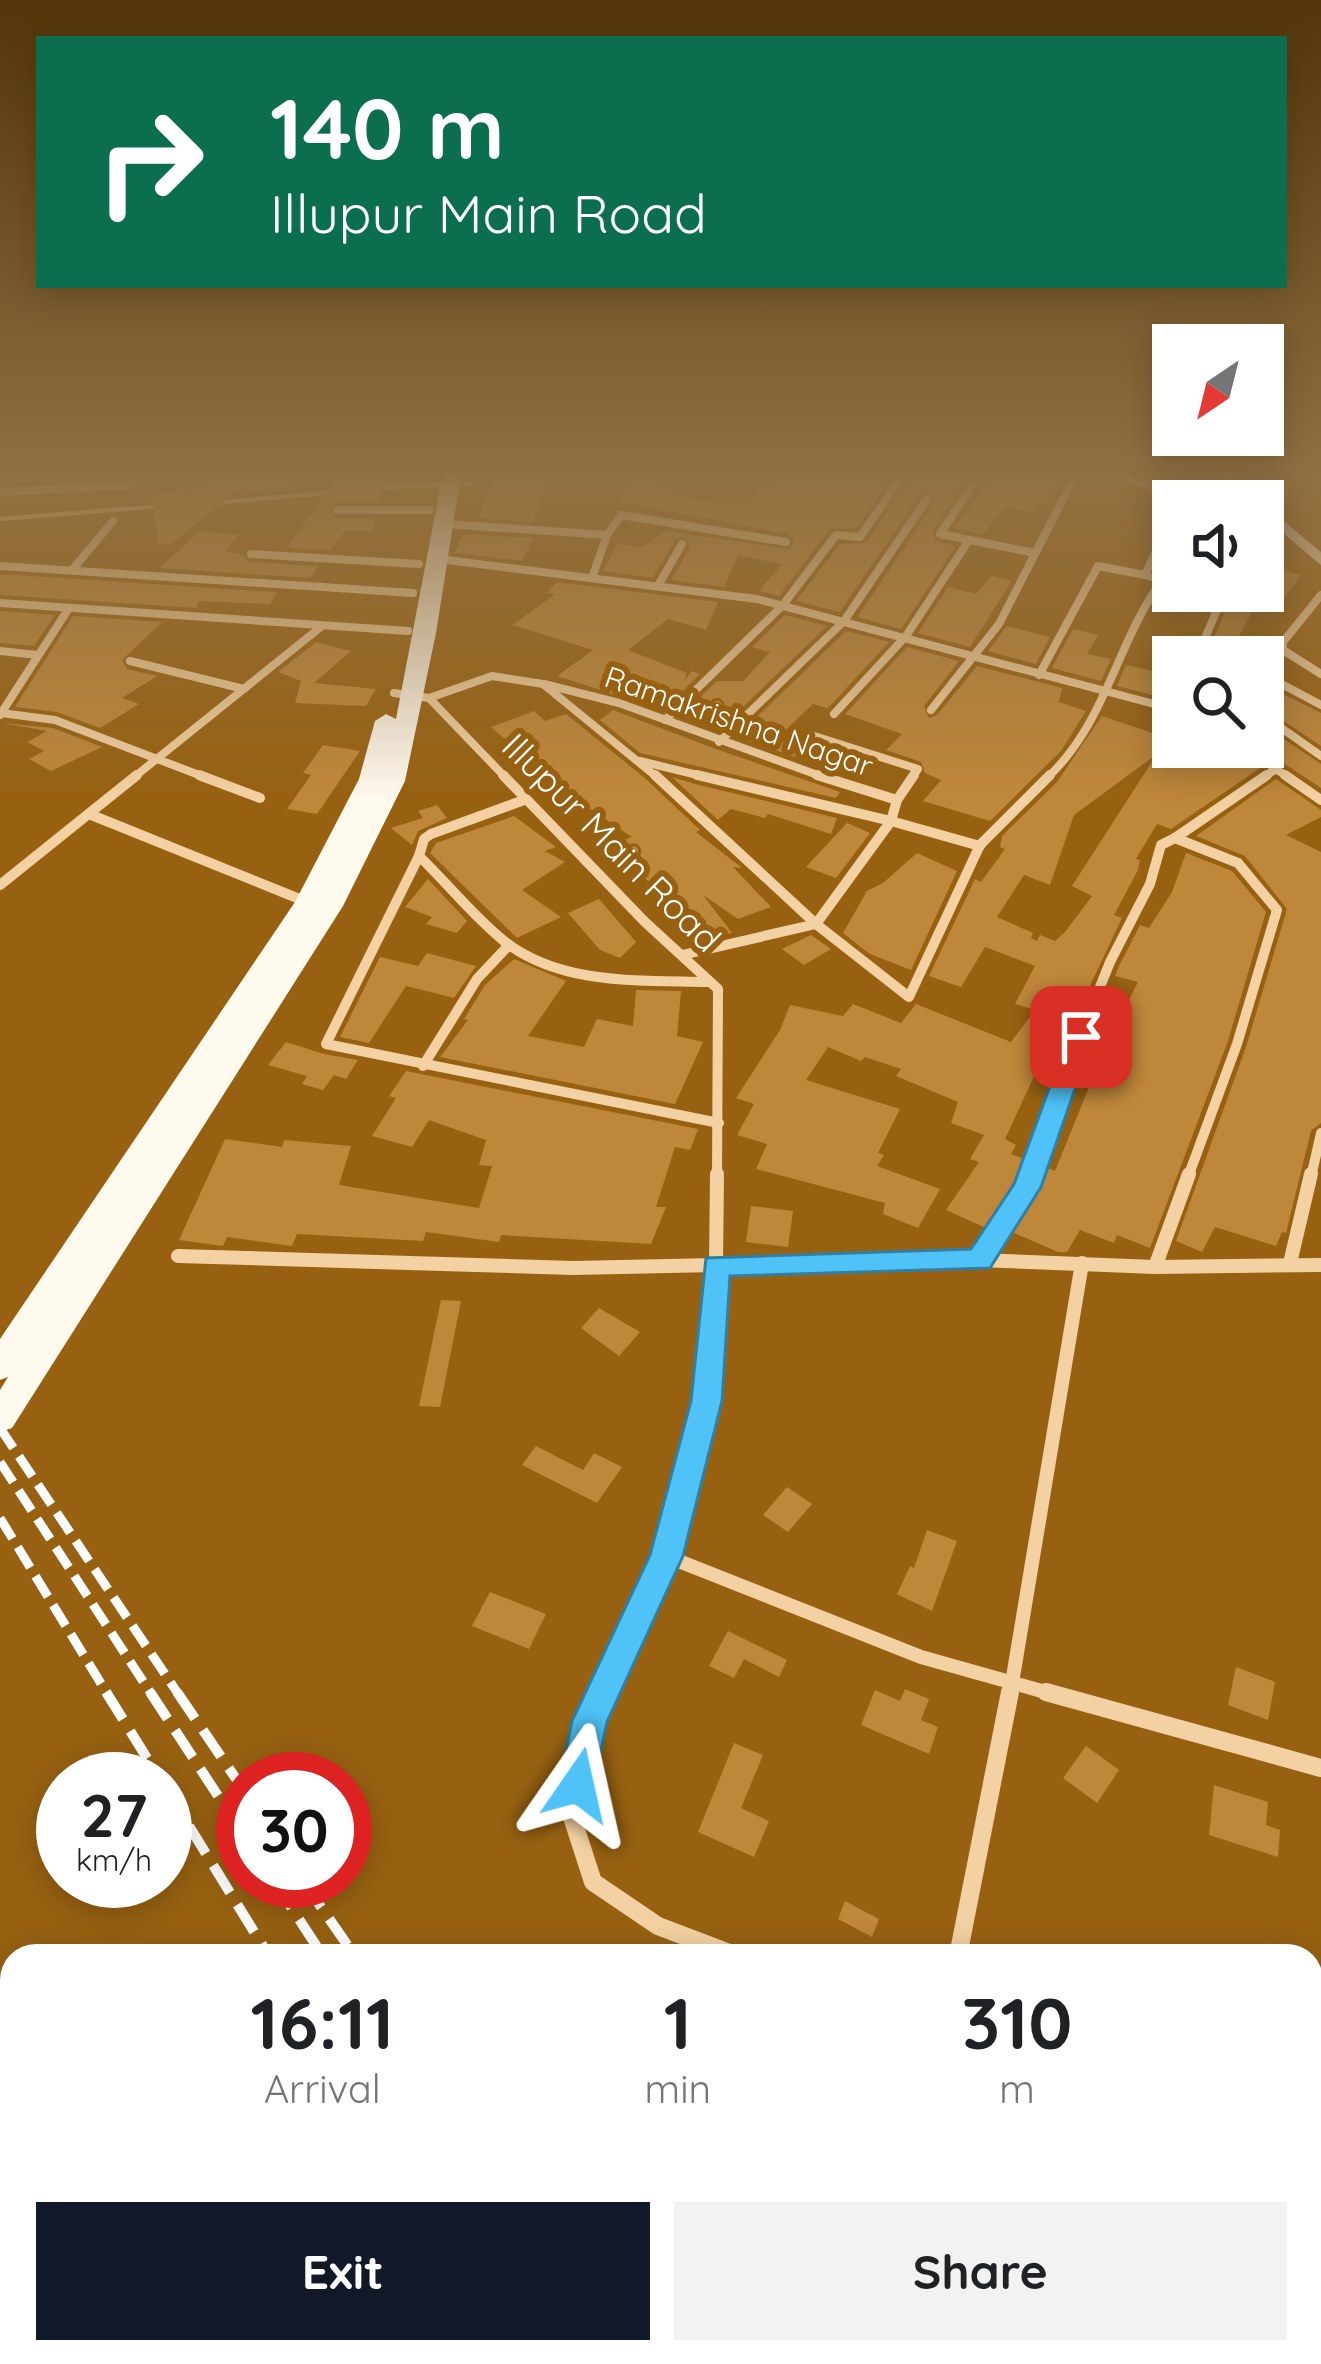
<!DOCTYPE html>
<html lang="en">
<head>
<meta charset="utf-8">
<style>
	body { margin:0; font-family:Quicksand,sans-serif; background:#f2f2f2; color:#202124; height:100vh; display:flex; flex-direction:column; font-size:45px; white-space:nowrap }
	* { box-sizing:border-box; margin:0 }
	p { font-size:39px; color:#757577 }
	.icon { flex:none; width:66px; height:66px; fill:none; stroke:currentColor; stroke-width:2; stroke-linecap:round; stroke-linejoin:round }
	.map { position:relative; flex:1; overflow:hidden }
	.details { position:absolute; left:0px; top:1944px; width:1323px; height:420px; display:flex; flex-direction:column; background:#fff; border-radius:36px 36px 0 0; box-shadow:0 6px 30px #0003 }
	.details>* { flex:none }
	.top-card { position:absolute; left:36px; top:36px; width:1251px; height:252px; border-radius:0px; box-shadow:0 6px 30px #0003; background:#0b6e4f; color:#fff; overflow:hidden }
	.needle { width:78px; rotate:215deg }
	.buttons { position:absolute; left:1152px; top:324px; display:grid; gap:24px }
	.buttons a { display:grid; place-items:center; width:132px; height:132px; border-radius:0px; background:#fff; box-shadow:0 6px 30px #0003; font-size:60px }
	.speed { position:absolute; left:36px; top:1752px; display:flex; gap:24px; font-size:60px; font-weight:700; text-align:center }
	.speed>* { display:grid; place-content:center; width:156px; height:156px; border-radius:50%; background:#fff; box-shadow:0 6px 30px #0003; line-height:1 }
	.speed small { font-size:30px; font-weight:400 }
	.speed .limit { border:18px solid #d22; background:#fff; color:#111 }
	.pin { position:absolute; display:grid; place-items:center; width:102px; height:102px; color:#fff; margin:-51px; border-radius:24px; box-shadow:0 6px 18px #0006 }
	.me { position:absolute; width:132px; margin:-66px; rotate:11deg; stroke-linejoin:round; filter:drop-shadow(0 0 9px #0008) }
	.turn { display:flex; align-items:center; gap:42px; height:252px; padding:0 36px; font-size:54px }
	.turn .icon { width:156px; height:156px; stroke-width:2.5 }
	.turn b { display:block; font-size:84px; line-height:102px }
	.eta { display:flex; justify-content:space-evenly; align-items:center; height:204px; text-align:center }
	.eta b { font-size:72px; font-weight:800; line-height:84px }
	.button { display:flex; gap:24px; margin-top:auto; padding:24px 36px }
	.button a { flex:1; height:138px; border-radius:0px; background:#111827; color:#fff; font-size:48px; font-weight:800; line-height:138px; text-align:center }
	.button a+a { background:#f2f2f2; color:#202124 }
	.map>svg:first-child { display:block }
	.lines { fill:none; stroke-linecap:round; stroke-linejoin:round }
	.stream { stroke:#f7cc93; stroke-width:4.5 }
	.building { fill:#bf873a; fill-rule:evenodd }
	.street-far3 { stroke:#f3d1a2; stroke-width:8 }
	.street-far2 { stroke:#f3d1a2; stroke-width:10 }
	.street-far1 { stroke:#f3d1a2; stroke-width:14 }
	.street { stroke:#f3d1a2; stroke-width:18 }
	.secondary { fill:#fdebd1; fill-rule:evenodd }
	.primary { fill:#fff9ee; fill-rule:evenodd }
	.rail-far1 { stroke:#fff; stroke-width:9; stroke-dasharray:24 10; stroke-linecap:butt }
	.rail { stroke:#fff; stroke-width:10; stroke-dasharray:32 14; stroke-linecap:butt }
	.route { fill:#4fc3f7; stroke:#337fa1; stroke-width:3 }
	.labels { text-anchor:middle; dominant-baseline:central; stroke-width:12; stroke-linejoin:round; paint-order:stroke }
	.far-street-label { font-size:30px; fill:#fff; stroke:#976111 }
	.street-label { font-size:36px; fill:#fff; stroke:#976111 }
</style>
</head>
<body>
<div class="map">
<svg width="1321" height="2364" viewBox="0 0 1321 2364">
	<rect width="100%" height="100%" fill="#976111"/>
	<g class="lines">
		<g class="stream">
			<path d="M543,469L615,476L620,468"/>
			<path d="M374,488L471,483L477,468"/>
			<path d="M213,503L336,492"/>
			<path d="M0,519L162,506"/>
		</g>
	</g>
	<g class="building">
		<path d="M33,468H120L117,478L10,483Z"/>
		<path d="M227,468H298L300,486L234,493L170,545L158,544L152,493L204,487L210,476H224Z"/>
		<path d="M499,468H552L533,522L478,518Z"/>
		<path d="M783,468H898L856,528L830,529L779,596L759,591L782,564L738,555L724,587L671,580L690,547L683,536L675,540L653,578L603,571L617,544L643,547L666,531L790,549L794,540L787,534L618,501L635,476L674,483L668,491L707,502L745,505Z"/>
		<path d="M916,468H947L945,472L968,477L932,532L936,541L956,546L901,629L857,617L934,504L929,491L920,494L840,612L796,601L840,544L866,543Z"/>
		<path d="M998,468L1031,474L1032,468H1070L1047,503L1040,502L1034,512L1005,507L983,534L954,528Z"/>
		<path d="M1120,468H1181L1201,477L1191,488Z"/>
		<path d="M385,471L379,502H336L329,509L336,518H375L373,531H345L330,550L287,548L339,476Z"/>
		<path d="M199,531L239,535L225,551L243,555L249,562L319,566L310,578L160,568Z"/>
		<path d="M464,534L533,538L522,561L454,553Z"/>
		<path d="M1263,565L1301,575L1282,601L1263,595Z"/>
		<path d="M0,574L277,592L270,604L198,601L197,608L0,595Z"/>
		<path d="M991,576L1012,581L970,647L918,633L948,587L976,594Z"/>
		<path d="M557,582L718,602L706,630L668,619L628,650L687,673L684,681L692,671L700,674L663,710L557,676L593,650L513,625L555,594L546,593Z"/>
		<path d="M1232,595L1258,600L1228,657H1206Z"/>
		<path d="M0,611L55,615L34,646L0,643Z"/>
		<path d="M785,615L827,626L719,730L680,716L717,681H743L770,652L752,647Z"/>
		<path d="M73,616L162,622L122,660L127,669L157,676L122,698L139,704L100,728L57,712L15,707Z"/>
		<path d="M1007,626L1050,637L1036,664L988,651Z"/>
		<path d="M1073,629L1098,635L1087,654L1111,659L1101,681L1052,668Z"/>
		<path d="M846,631L889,642L828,708L813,704L775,740L861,766L853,776L736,737Z"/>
		<path d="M1173,641V700L1117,686L1126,665L1159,672Z"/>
		<path d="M316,642L351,651L314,683L376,689L366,706L295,703L301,681L278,672Z"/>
		<path d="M907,647L959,661L924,706L929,718L937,715L977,666L1062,688L1059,702L1086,711L1061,751L990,821L923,801L941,780L925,773L921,762L886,750L902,734L845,714Z"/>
		<path d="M1275,690L1321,713V746L1263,707V701Z"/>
		<path d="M613,710L716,749L840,792L836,798L640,753L600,720Z"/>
		<path d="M534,711L545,721L566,714L646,779L700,830L696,832L742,868L733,867L771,907L738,919L703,895L732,933L707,937L689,920L696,918L659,892L611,845L632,837L581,803L573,806L550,776L510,748L513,746L491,727Z"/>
		<path d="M1102,716L1173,740L1166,747H1237L1260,768L1171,829L1157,824L1136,859L1140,860L1138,870L1114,915L1122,918L1088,990L1081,987L1065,1019L1061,1018L1005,1139L1016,1145L1011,1154L1027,1160L986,1228L946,1210L979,1162L970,1159L984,1135L951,1123L958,1102L896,1076L901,1069L865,1057L861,1061L828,1047L806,1080L900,1109L878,1153L884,1155L877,1166L940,1189L918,1228L883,1214L885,1203L756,1169L767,1144L737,1135L754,1104L736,1098L780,1030L790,1005L843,1016L853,1004L901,1023L916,1004L1011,1042L1035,1010L1015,1004L1035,966L985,947L961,987L929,976L975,879L981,882L1005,849L1000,847L1002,836L1057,782ZM1157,754L1072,886L1092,896L1065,932L1055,941L1040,935L1037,941L1031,938L1033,933L997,917L1024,875L1050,885L1074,815Z"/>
		<path d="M2,723L53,728L102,747L51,771L29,759L44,751L27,742L47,731Z"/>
		<path d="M1263,725L1321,764V788L1259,747H1263Z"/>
		<path d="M323,745L360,751L317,814L287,809L311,775L303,773Z"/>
		<path d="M672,777L695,784L837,818L831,834L768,814L765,818L731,809L718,820Z"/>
		<path d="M1276,779L1321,810V817L1286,835L1321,852V1123L1311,1131L1286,1233L1282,1232L1276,1246L1215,1227L1202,1252L1176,1241L1246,1047L1287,909L1245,856L1196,836Z"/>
		<path d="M437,805L447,818L418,831L412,845L391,828L423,818L418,811Z"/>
		<path d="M514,816L556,847L545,851L565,862L522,890L561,917L517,938L430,853L436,843Z"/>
		<path d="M847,823L870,833L836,878L806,867Z"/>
		<path d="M917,853L957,871L911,970L870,954L843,933L867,891L883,883Z"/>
		<path d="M1186,853L1232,871L1266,912L1228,1041L1150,1248L1117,1235L1114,1243L1080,1230L1067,1252H1058L1010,1231L1045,1167L1055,1171L1098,1065L1083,1059L1097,1037L1108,1041L1138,982L1115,976L1119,966L1140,925L1149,928L1172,892Z"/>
		<path d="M428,879L467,921L457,933L426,924L432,917L405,907Z"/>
		<path d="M599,899L636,942L620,958L600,950L568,913Z"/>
		<path d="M811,935L831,949L804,965L782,949Z"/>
		<path d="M427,953L476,966L454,998L406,986L369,1043L340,1037L380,957L418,966Z"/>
		<path d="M514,959L566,981L528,1036L584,1047L597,1019L633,1026L636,990L681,991L677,1036L703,1042L675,1104L440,1057L468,1020L464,1019L485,985Z"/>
		<path d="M286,1042L324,1054L358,1060L346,1079L334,1075L323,1090L302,1084L307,1076L268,1065Z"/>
		<path d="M406,1071L698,1129L690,1150L675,1147L656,1207H666L651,1244L501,1235L499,1242L426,1232L423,1241L297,1234L292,1246L227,1237L223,1246L179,1240L225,1139L282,1147L284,1140L351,1146L339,1185L479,1208L492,1166L479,1165L486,1140L429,1120L412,1147L372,1136L396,1098L389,1096Z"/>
		<path d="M751,1206L793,1211L788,1247L746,1242Z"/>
		<path d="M441,1300L461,1301L440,1407L419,1406Z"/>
		<path d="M599,1308L640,1332L619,1356L581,1328Z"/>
		<path d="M536,1446L583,1470L594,1453L622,1467L597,1503L522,1465Z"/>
		<path d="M787,1487L812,1504L788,1532L763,1515Z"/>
		<path d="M927,1530L957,1541L932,1611L897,1594L910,1566L914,1568Z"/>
		<path d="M490,1592L546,1614L529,1649L472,1626Z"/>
		<path d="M728,1631L787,1660L779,1677L744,1659L734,1678L709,1666Z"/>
		<path d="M1236,1667L1275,1682L1268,1720L1228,1705Z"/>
		<path d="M905,1689L929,1699L921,1720L938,1727L929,1754L861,1725L875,1690L900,1701Z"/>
		<path d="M734,1743L763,1755L741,1808L769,1821L754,1857L698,1832Z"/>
		<path d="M1086,1746L1119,1770L1097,1803L1063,1778Z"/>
		<path d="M1214,1785L1268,1802L1266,1825L1280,1830L1278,1857L1209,1835Z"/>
		<path d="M845,1901L879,1919L872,1937L838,1919Z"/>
	</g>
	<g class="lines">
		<g class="street-far3">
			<path d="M984,468L940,534L1035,553"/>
			<path d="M1089,468L1207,501"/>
			<path d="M0,492L132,485L146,468"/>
			<path d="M337,510H430"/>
			<path d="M446,524L607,535L621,515L786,542"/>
			<path d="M251,554L419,564"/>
			<path d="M439,559L757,599L1173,709"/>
			<path d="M0,566L413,593"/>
			<path d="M72,570L113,521"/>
			<path d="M593,575L607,535"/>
			<path d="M659,584L682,544"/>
			<path d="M1321,595L1283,642V650L1321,674"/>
			<path d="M0,603L408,631"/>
			<path d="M0,651L38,655"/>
			<path d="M1197,657L1225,591"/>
			<path d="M130,661L244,689"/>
			<path d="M1263,674L1321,705"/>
			<path d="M1039,675L1098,566L1145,575"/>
			<path d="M544,684L619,703L826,778"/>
			<path d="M394,693L429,698L506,778"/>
			<path d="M429,698L492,676L543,684L658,778"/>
			<path d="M931,710L999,624L1079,468"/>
			<path d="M1,713L55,720L207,778"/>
			<path d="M834,714L906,636L969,540"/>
			<path d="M0,715L69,608"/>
			<path d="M1263,715L1321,756"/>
			<path d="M665,720L783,605L836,535L860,537L908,468"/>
			<path d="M808,734L918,769L912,778"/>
			<path d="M719,742L844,621L927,499"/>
			<path d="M1245,747L1289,778"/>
			<path d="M640,761L710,778"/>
			<path d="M133,778L322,626"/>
			<path d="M1047,778C1106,723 1116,644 1162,580L1145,575L1173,513"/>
			<path d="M1261,778L1275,770"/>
		</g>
		<g class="street-far2">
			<path d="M199,775L260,798"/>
			<path d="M503,775L645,922L718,989L717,1177"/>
			<path d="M655,775L816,924L909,997L980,845L1050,775"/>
			<path d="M817,775L897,800L891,821L980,846"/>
			<path d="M1285,775L1321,800"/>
			<path d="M524,800L431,834L424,839L419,856C448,884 473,916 504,941C561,986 641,980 709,982"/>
			<path d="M897,800L914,775"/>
			<path d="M89,814L307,902"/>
			<path d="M1175,838L1267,775"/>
			<path d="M419,856L326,1044L719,1123"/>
			<path d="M0,885L137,775"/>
			<path d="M682,955L816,924L891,821L697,775"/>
			<path d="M423,1066L477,979L509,945"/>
			<path d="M1031,1177L1080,1037L1110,962L1150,884L1161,845L1175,838L1238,863L1277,910L1237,1044L1188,1177"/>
			<path d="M1311,1177L1321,1133"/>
		</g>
		<g class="street-far1">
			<path d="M717,1174L716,1265L979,1260L1155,1267L1321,1265"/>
			<path d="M178,1256L573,1268L716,1265L706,1401L666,1556L921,1657L1056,1695"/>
			<path d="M979,1260L1032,1174"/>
			<path d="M1290,1263L1311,1174"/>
			<path d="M1155,1267L1189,1174"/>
			<path d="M602,1695L666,1556"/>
			<path d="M1010,1695L1082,1263"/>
		</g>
		<g class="street">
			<path d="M604,1692L590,1721L572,1817L593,1882L658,1926L737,1956"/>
			<path d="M1046,1692L1321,1768"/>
			<path d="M958,1956L1010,1692"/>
			<path d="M1311,2152L1321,2155"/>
		</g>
		<g class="secondary">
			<path d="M1213,468H1228L1263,501H1247Z"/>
			<path d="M1263,504L1321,552V565L1263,516Z"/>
		</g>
		<path class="primary" d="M444,468H462L436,633L405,781L343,906L12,1428L0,1432V1390L8,1377L0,1380V1339L295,902L359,779L375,721L386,714L396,719Z"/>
		<g class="rail-far1">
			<path d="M0,1428L179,1695"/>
			<path d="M0,1462L152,1695"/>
			<path d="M0,1518L108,1695"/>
		</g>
		<g class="rail">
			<path d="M106,1692L160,1779"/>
			<path d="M150,1692L243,1834"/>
			<path d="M177,1692L243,1789"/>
			<path d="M165,1787L269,1956"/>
			<path d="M274,1881L323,1956"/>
			<path d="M303,1881L355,1956"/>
			<path d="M538,2352L546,2364"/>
			<path d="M585,2352L593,2364"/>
			<path d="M659,2352L670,2364"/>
		</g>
	</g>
	<linearGradient id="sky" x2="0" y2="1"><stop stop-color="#533509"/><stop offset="0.59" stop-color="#907043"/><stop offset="1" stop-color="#907043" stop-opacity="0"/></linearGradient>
	<rect width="1321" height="799" fill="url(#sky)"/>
	<path class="route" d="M1081,1029L1093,1037L1041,1187L990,1268L730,1276L722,1401L683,1556L607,1722L591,1798L578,1804L565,1798L559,1785L572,1721L650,1555L691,1401L706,1258L971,1249L1014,1184L1068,1037Z"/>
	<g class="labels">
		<g class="far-street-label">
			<text transform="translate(739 721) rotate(19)">Ramakrishna Nagar</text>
		</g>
		<g class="street-label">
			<text transform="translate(612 842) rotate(45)">Illupur Main Road</text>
		</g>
	</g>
</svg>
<div class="buttons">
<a><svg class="needle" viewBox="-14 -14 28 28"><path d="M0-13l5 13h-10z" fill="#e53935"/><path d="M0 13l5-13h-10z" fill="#757577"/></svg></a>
<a><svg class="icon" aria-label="sound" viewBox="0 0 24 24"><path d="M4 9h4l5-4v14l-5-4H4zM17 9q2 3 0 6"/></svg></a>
<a><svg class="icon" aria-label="search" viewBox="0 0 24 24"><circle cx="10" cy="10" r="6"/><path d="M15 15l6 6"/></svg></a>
</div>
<div class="speed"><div>27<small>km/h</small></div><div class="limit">30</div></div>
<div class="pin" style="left:1081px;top:1037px;background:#d93025"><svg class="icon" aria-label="arrive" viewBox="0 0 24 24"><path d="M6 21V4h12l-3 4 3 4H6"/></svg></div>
<svg class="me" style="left:578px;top:1785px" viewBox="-20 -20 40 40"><path d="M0-17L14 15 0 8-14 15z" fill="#4fc3f7" stroke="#fff" stroke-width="4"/></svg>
<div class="top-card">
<div class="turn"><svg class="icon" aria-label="right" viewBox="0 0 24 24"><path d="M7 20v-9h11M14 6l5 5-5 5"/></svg><div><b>140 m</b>Illupur Main Road</div></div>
</div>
<section class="details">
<div class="eta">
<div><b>16:11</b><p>Arrival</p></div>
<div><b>1</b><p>min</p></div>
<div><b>310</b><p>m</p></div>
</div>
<div class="button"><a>Exit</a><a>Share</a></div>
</section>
</div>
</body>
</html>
